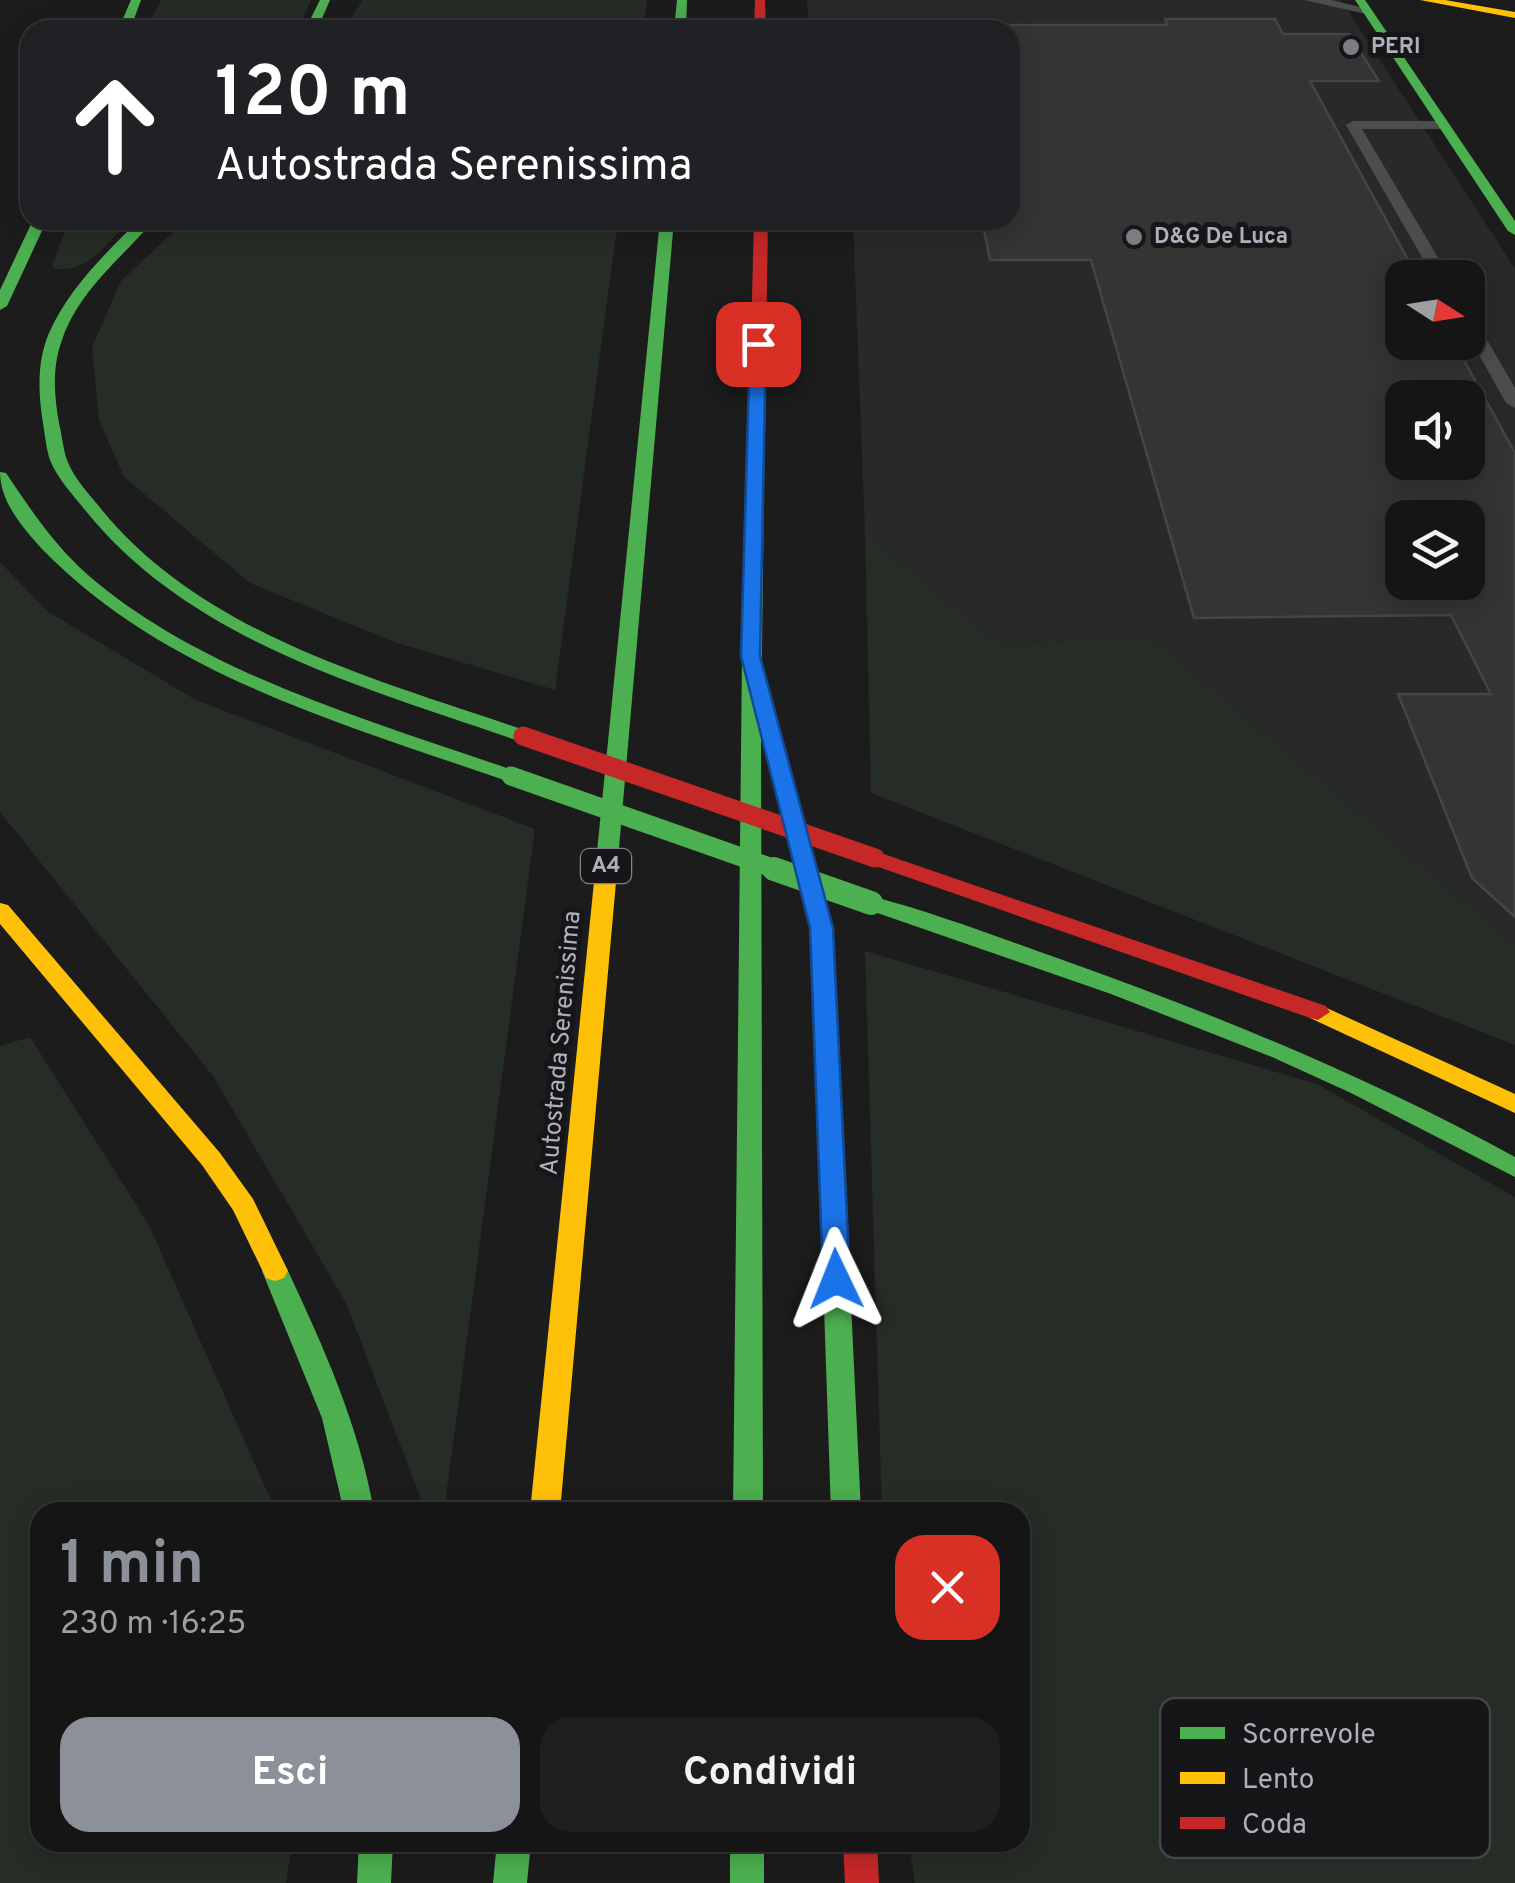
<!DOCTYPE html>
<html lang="it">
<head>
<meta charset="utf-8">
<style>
	body { margin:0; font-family:Overpass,sans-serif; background:#1e1e1e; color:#f1f3f6; height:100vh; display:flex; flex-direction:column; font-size:38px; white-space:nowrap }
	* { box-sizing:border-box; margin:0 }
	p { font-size:32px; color:#9d9fa0 }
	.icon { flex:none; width:55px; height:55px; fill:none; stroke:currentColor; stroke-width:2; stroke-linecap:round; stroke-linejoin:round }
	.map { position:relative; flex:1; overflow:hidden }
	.side { position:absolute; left:30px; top:1502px; width:1000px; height:350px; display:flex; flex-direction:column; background:#151515; border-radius:30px; box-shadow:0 5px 25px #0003,0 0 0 2px #343434 }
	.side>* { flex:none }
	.hud { position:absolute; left:20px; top:20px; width:1000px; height:210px; border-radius:30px; box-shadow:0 5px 25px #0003,0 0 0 2px #343434; background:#202124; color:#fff; overflow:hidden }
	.needle { width:65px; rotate:102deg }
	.buttons { position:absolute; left:1385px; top:260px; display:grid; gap:20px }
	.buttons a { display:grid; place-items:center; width:100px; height:100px; border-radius:20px; background:#151515; box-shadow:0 5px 25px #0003,0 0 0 2px #343434; font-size:50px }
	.pin { position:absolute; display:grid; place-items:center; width:85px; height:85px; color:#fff; margin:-42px; border-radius:20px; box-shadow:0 5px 15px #0006 }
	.me { position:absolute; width:110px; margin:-55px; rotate:358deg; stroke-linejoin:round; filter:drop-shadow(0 0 8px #0008) }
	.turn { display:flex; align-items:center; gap:35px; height:210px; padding:0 30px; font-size:45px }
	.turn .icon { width:130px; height:130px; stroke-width:2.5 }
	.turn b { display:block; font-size:70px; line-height:85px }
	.round { display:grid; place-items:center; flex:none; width:105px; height:105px; border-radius:30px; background:#1e1e1e }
	.head { display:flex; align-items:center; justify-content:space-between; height:170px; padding:0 30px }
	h1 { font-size:60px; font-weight:700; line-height:75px; color:#8c9099 }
	.button { display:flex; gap:20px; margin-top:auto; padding:20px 30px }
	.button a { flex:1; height:115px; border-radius:30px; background:#8c9099; color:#fff; font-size:40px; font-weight:700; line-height:115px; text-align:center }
	.button a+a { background:#1e1e1e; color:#f1f3f6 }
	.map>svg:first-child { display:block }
	.built { fill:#29292a; fill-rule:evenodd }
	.green { fill:#262c26 }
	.building { fill:#333434; stroke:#444548; stroke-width:2.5; fill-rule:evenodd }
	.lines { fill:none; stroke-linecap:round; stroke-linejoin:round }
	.lane { fill:#4c4d4e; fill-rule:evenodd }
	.fast { fill:#4caf50; fill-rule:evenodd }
	.slow { fill:#ffc107; fill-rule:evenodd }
	.jam { fill:#c62828; fill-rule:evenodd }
	.fast-bridge-far1 { stroke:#4caf50; stroke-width:19 }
	.fast-bridge { stroke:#4caf50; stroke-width:24 }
	.jam-bridge { stroke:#c62828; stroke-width:19 }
	.route { fill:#1a73e8; stroke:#114b97; stroke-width:2.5 }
	.poi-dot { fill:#7b7d83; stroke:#161618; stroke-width:4 }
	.labels { text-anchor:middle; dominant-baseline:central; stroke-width:10; stroke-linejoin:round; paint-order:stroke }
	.far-poi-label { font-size:22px; font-weight:bold; fill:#aeb1bb; stroke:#161618; text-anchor:start }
	.shield { fill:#161618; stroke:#80828a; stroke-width:2.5 }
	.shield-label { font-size:22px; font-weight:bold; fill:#aeb1bb }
	.street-label { font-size:25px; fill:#aeb1bb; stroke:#161618 }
	.key { fill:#161618; stroke:#444449; stroke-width:2.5 }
	.key-label { font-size:28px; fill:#aeb1bb }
</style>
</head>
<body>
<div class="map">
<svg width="1515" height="1883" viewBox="0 0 1515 1883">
	<rect width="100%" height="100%" fill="#1c1c1c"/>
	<path class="built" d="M807,0H1341L1515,269V944L1151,637L998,643L865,533L853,220H1010V30H809ZM1402,278H1468V342H1402ZM1402,398H1468V462H1402ZM1402,518H1468V582H1402Z"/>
	<g class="green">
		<path d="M161,0H311L297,30H146Z"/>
		<path d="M363,0H647L643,30H343Z"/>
		<path d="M69,220H130C111,239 83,279 52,267Z"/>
		<path d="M186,220H618L555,690L397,643L250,583L124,477L99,420L92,347L121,281Z"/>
		<path d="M865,533L998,643L1151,637L1515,944V1045L871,793Z"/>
		<path d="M0,562L47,611L196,700L535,829L444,1512H426L346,1303L213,1076L0,812Z"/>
		<path d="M865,951L1317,1084L1515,1197V1883H915L909,1843L1020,1842V1512H882Z"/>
		<path d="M30,1037L149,1225L276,1512H40V1842L292,1843L286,1883H0V1046Z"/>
	</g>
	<path class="building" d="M1165,19H1275L1283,34H1349L1379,81H1310L1418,278H1402V342H1454L1515,453V917L1472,878L1398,694H1491L1451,615L1194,618L1091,260H990L982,220H1010V25H1167ZM1402,398H1468V462H1402ZM1402,518H1468V582H1402Z"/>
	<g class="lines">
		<g class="lane">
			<path d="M1304,0H1331L1372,10L1366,14Z"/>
			<path d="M1353,121H1443L1450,125L1443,129H1362L1450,278H1434L1346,125Z"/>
			<path d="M1468,316L1476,321L1515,388V408L1506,403L1468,335Z"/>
		</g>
		<g class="fast">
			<path d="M131,0H141L130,30H118Z"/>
			<path d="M320,0H330L317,30H305Z"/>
			<path d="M677,0H687L686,30H674Z"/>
			<path d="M1355,0H1365L1515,221V235L1508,231Z"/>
			<path d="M33,220H47L7,306L0,310V290Z"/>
			<path d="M139,220H154C121,259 79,290 62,340C52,367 54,395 59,423C62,435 63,449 67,460C74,479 90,495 102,510C205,636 382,681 530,732L533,736L530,740H516C364,687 190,641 85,510C73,495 57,478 50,460C46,448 45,435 43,423C38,393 37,361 49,333C69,288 105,254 139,220Z"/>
			<path d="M660,220H674L616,882L605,889L594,882Z"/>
			<path d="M757,406L765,411L761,726L769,722L779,728L833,928L861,1512H831L811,928L761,734L763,1512H733L742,656L749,411Z"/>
			<path d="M0,472L6,473C31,510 54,545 88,575C203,675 376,722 518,772L521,776L518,780H504C343,724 165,675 43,550C23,528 0,502 0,472Z"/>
			<path d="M871,896C935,913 998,937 1060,959C1217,1015 1369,1077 1515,1157V1177L1351,1093L1272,1057L1111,994L863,908L860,903L863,898Z"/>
			<path d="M275,1261L284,1264L288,1271C324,1348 360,1428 374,1512H344L322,1418L262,1271L266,1264Z"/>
			<path d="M359,1842H393L391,1883H357Z"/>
			<path d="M497,1842H531L527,1883H493Z"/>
			<rect x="730" y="1842" width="34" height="41"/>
		</g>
		<g class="slow">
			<path d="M1420,0H1445L1515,12V18Z"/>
			<path d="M605,875L616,882L560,1512H530L594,882Z"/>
			<path d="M0,903L8,905L220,1153L253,1199L288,1271L284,1278L275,1281L266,1278L233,1210L202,1165L0,924Z"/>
			<path d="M1318,1004L1515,1094V1113L1310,1018L1306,1012Z"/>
		</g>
		<g class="jam">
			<path d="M755,0H765L766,30H754Z"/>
			<path d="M754,220H768L765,411L757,416L749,411Z"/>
			<path d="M875,851L1326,1006L1330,1012L1318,1020L1310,1018L867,863L864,858Z"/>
			<path d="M843,1842H877L879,1883H845Z"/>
		</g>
		<path class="fast-bridge-far1" d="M511,776L781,871"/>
		<path class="fast-bridge" d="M774,869L871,903"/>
		<path class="jam-bridge" d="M523,736L875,858"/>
	</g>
	<path class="route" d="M758,340L766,344L760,656L833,928L850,1279L836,1289L823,1279L810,928L741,656L750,344Z"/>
	<g class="poi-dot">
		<circle cx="1351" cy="47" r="10"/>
		<circle cx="1134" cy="237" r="10"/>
	</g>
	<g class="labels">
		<g class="far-poi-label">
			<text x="1371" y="47">PERI</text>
			<text x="1154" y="237">D&amp;G De Luca</text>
		</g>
		<rect class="shield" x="581" y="849" width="50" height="34" rx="8"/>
		<g class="shield-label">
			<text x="606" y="866">A4</text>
		</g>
		<g class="street-label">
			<text transform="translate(562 1043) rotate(-85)">Autostrada Serenissima</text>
		</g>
	</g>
	<rect x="1160" y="1698" width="330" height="160" rx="15" class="key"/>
	<rect x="1180" y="1727" width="45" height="12" fill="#4caf50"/>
	<rect x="1180" y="1772" width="45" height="12" fill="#ffc107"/>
	<rect x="1180" y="1817" width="45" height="12" fill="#c62828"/>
	<g class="key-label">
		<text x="1242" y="1743">Scorrevole</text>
		<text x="1242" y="1788">Lento</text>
		<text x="1242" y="1833">Coda</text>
	</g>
</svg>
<div class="buttons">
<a><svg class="needle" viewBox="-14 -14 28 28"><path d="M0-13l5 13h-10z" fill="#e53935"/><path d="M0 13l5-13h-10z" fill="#9d9fa0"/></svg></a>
<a><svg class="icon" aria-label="sound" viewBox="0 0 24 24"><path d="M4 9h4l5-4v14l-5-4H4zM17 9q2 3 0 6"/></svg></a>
<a><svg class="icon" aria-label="layers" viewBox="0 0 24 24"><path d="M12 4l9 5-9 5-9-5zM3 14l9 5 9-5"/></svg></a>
</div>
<div class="pin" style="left:758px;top:344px;background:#d93025"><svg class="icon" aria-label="arrive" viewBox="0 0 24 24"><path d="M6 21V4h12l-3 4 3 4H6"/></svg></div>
<svg class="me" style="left:836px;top:1279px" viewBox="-20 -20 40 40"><path d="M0-17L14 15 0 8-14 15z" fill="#1a73e8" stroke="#fff" stroke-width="4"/></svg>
<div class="hud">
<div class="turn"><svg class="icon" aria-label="ahead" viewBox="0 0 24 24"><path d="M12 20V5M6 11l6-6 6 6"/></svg><div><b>120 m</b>Autostrada Serenissima</div></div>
</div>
<section class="side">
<div class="head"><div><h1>1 min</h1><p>230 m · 16:25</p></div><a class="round" style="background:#d93025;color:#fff"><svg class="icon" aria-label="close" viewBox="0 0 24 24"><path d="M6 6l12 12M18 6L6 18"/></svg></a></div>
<div class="button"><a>Esci</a><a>Condividi</a></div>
</section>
</div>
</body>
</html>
